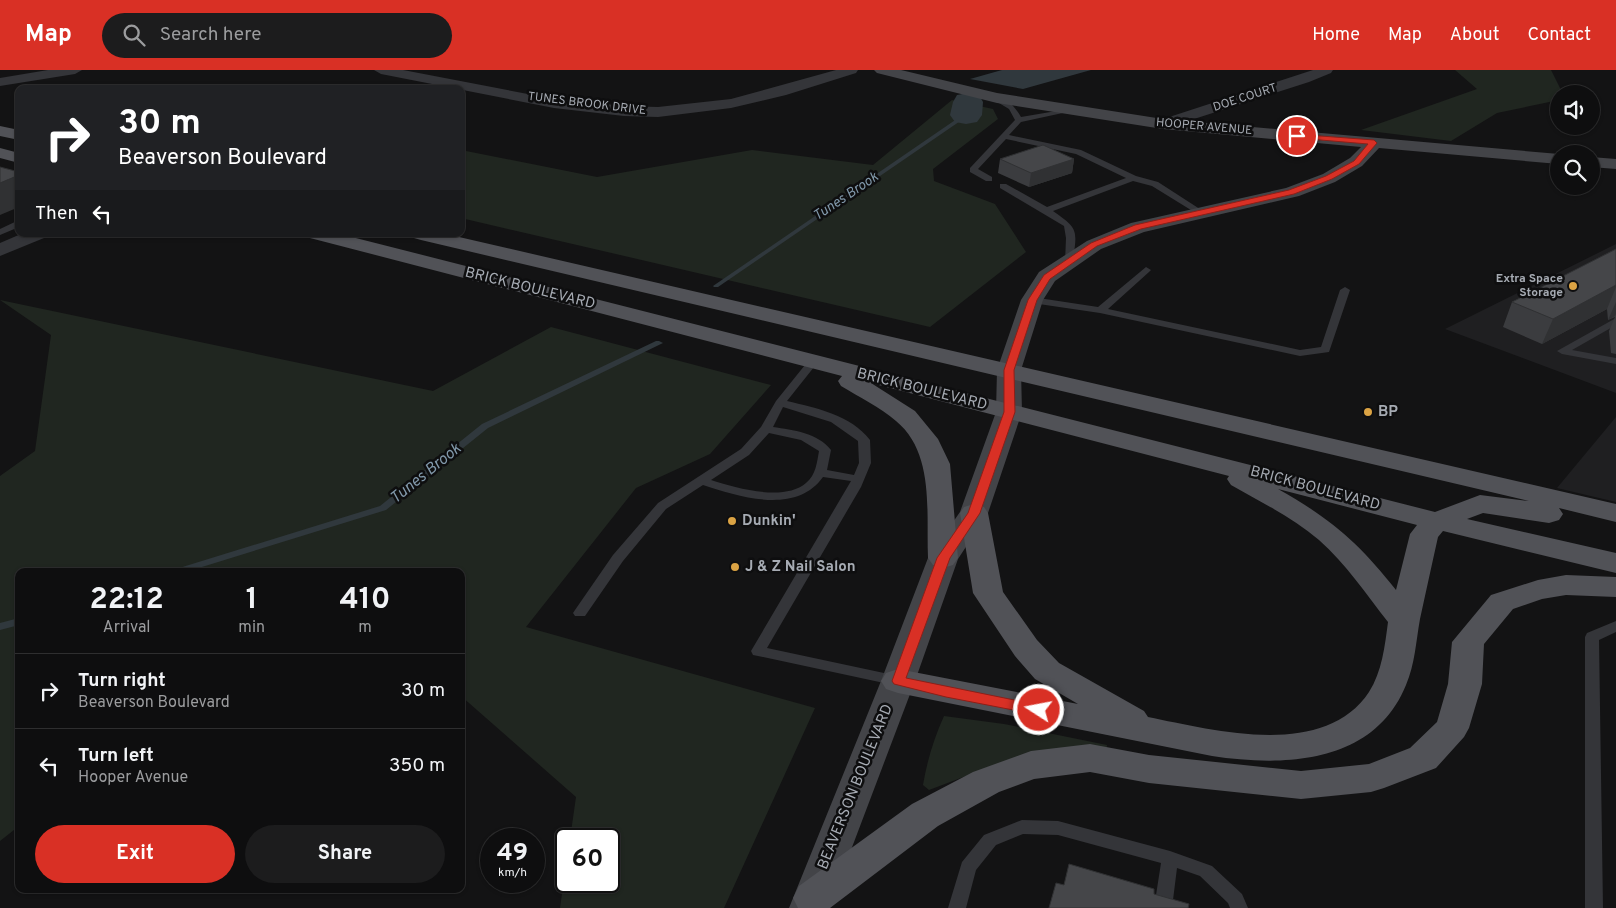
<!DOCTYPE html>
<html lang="en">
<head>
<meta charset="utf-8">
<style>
	body { margin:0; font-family:Overpass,sans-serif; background:#1c1c1d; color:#f1f3f6; height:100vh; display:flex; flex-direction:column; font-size:19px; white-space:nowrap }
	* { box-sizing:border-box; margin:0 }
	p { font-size:16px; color:#9b9c9e }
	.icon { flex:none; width:28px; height:28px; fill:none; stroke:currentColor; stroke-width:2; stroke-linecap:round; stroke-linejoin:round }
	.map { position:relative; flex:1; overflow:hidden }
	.side { position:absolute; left:15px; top:498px; width:450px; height:325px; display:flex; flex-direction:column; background:#0e0e0f; border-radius:10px; box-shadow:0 1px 4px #0004,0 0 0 1px #2e2e2f }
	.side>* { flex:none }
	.guide { position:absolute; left:15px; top:15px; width:450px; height:152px; border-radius:10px; box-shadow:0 1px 4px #0004,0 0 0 1px #2e2e2f; background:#202124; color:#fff; overflow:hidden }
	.controls { position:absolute; left:1550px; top:15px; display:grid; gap:10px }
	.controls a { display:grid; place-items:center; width:50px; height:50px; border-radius:50%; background:#0e0e0f; box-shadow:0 1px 4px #0004,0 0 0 1px #2e2e2f; font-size:25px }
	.speed { position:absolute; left:480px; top:758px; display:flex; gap:10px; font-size:25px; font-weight:700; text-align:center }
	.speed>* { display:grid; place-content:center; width:65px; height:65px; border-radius:50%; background:#0e0e0f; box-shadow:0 1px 4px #0004,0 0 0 1px #2e2e2f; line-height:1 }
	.speed small { font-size:12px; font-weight:400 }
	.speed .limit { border:2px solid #111; border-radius:8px; background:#fff; color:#111 }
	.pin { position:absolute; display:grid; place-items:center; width:42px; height:42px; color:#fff; margin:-21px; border:2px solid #fff; border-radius:50%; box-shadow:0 1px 5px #0007 }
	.me { position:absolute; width:55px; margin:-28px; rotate:281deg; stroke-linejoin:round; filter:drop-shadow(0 0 4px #0008) }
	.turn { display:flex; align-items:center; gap:18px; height:105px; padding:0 20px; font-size:22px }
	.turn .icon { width:65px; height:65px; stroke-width:2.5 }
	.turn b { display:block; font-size:35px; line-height:42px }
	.then { display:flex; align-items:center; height:48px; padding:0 20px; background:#0003; gap:10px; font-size:19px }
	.eta { display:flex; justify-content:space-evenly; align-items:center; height:85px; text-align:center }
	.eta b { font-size:30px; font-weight:700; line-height:35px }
	.button { display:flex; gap:10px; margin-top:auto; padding:10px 20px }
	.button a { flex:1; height:58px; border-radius:30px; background:#d93025; color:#fff; font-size:20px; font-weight:700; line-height:58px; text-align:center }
	.button a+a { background:#1c1c1d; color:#f1f3f6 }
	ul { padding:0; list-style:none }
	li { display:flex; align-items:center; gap:15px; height:75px; padding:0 20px; border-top:1px solid #2e2e2f }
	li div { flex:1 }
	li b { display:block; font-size:19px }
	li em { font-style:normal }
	header { display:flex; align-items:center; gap:30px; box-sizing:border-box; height:70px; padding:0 25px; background:#d93025; color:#fff }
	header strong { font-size:24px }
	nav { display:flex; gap:28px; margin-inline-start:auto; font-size:18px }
	.search { width:350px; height:45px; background:#1c1c1d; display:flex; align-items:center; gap:12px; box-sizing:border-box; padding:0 18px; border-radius:28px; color:#9b9c9e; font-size:19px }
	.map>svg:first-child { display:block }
	.built { fill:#1f1f21 }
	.green { fill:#202620 }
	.water { fill:#30383d }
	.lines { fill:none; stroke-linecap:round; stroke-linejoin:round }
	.stream { fill:#30383d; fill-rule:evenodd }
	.river { fill:#30383d; fill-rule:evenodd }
	.lane { fill:#343539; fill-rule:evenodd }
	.street { fill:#343539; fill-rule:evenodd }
	.secondary { fill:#434448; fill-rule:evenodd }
	.primary { fill:#515257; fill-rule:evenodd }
	.wall { fill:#3b3c3f }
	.shaded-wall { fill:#303133 }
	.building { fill:#454649; stroke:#303133 }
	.route { fill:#d93025; stroke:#8d1f18 }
	.poi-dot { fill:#dba344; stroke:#0e0e0f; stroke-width:2 }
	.labels { text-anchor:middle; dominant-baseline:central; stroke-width:5; stroke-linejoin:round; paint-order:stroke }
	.far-street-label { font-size:12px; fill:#a6abb3; stroke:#0e0e0f }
	.far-poi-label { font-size:12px; font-weight:bold; fill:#a6abb3; stroke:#0e0e0f; text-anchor:end }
	.far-water-label { font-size:14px; font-style:italic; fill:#8198aa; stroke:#0e0e0f }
	.street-label { font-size:15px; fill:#a6abb3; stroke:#0e0e0f }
	.poi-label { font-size:15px; font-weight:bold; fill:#a6abb3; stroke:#0e0e0f; text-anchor:start }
	.water-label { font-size:16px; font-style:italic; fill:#8198aa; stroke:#0e0e0f }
</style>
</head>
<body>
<header>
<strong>Map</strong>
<div class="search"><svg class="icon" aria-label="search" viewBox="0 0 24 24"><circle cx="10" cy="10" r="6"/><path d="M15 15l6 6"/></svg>Search here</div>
<nav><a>Home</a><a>Map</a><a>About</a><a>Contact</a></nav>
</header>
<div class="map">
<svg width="1616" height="838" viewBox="0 0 1616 838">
	<rect width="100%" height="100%" fill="#131314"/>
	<g class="built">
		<path d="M1616,174V323L1445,259Z"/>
		<path d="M1616,347V432L1557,418Z"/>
	</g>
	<g class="green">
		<path d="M1455,0H1551L1563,24H1559V30L1497,43L1451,71L1361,60L1477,19Z"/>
		<path d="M952,30L993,39L998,49L933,99L934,111L995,134L1026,182L930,257L461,148V80L597,107L752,80L873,95Z"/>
		<path d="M0,230L433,321L551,257L771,315L710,384L636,418L526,557L815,638L724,838H560L566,795V811H609V769H570L576,727L461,626V501H19V756L0,771V406L35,381L51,265Z"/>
		<path d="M944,646L1004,654L1107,675L1106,684L966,706L929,720L923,715C927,691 934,668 944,646Z"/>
	</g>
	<path class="water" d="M1002,0H1091L1023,19L970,9Z"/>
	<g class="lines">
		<g class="stream">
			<path d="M964,44L969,45L718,217H714L713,216Z"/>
			<path d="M656,271H659L663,273L488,358L386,440L189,501H174L176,499L380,436L482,354Z"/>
			<path d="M19,548V555L0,560V553Z"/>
		</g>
		<path class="river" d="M968,23L979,25L983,32L982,45L977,52L966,54L955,52L950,45L953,32L957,25Z"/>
		<g class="lane">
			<path d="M994,26C1006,26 1016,38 1021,47L1068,39L1072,41L1021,52L1009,65L1081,80L1136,106L1158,112L1206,143L1199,145L1152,116L1133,111L1053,141C1079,159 1077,160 1073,191L1071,193H1065L1066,168L1064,156L1000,118V114H1006L1047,137L1126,108L1076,84L1006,69L978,99L992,107V111H986L970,102V98L1015,50L1009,39L994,30Z"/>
			<path d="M19,150V157L0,165V159Z"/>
			<path d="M1146,197L1151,200L1149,202L1108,239L1300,280L1321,277L1340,220L1345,217L1350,220L1329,282L1300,286L1100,243L1032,233L1027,230L1032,227L1098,237Z"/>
			<path d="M1616,248V255L1572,280L1616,288V294L1562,284L1557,281Z"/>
			<path d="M813,289L818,292L787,331C816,338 851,345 870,370L871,393L861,417L767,578L898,606L903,607L906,611L903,615L898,616L758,586L753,585L751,581L851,411L823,407C796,445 740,427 703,415L666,439L623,491L585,546H575L573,543L575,540L613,485L658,433L741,379L761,357L776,331L809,290ZM783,337L831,352L858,371L859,393L854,405L827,400L831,380C818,363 793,360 773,357ZM769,363L801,370L819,381C817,392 816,405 806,413C784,432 736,418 711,410L749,385Z"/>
			<path d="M1616,551V562L1599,570L1603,838H1585V567L1587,563Z"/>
			<path d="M1022,750L1058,751L1170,781L1212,796L1242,824L1248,838H1230L1228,833L1200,806L1177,798L1172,838H1154L1161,793L1058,765L1023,764L996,775L976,800L966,838H948L962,792L984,765Z"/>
		</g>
		<g class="street">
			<path d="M48,0H82L75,4L0,16V8Z"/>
			<path d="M374,0H403L554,29L624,36L658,37L731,29L836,0H858L856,3L786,25L731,38L658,47L624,46L554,38L381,4Z"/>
			<path d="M1313,0H1333L1331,3L1309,12L1169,57L1163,59L1155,54L1157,51Z"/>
			<path d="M21,164H47L44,168L0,186V173Z"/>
		</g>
		<g class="secondary">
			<path d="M874,0H901L997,23L1163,49L1559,84V94L1379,78L1362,96L1335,112L1299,126L1144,162L1101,179L1055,211L1043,230L1021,300L1022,342L988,443L958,489L915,611L829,838H789L881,611L928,488L960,442L996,342L997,300L1021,230L1039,202L1087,171L1131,153L1286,118L1323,104L1350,88L1361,77L1163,59L997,33L877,3Z"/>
			<path d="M1591,87L1616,89V99L1591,97Z"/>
		</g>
		<g class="primary">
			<path d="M0,56L19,60V70L0,66Z"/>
			<path d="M0,78L19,83V93L0,88Z"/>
			<path d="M307,164H340L1435,442L1480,425L1529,431L421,170L414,168L411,164H446L1616,434V452L1559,438L1563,444L1559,450L1549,453L1483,443L1467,449L1616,483V503L1443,461L1438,467C1432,494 1426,521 1420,549C1416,571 1415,594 1406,615C1374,694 1284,697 1212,686L898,623L886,619L881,611L886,603L898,599L1078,634L1035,609L1015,586L973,523L960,443L964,437L974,434L984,437L988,443L1003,522L1037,570L1059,593L1144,641L1148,647C1213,660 1324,690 1369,622C1382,602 1385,575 1388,552C1366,524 1346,494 1319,470C1293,448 1261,432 1231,415L1227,409L1229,406L871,313L915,341L938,369L950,394L958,488L953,495L943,498L933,495L928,488C926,443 935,383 896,351C880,337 859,327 841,316L838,311L842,306L310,168ZM1278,419L1417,455L1410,464L1396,520C1359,473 1330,448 1278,419Z"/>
			<path d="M1566,505L1616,507V527L1566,525L1542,529L1513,539L1484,574L1482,614L1469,658L1464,667L1436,698L1384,718L1371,722L1301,729L1149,713L1090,702L1034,709L999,722L938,756L830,838H798L793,828L799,816L912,734L973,702L1031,681L1090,674L1149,685L1301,701L1369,694L1410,678L1437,652L1448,614L1452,572L1491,525L1538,510Z"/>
		</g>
	</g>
	<g class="wall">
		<path d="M1000,89H1074L1072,103L1029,117L998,103Z"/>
		<path d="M1616,179V284L1611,283L1609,261L1615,247L1608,250L1607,239L1542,274L1503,257L1512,232Z"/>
	</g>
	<g class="shaded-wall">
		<path d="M1074,89L1072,103L1029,117L1031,103Z"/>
		<path d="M19,105V137L0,145V113Z"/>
		<path d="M1616,215V217L1607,239L1542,274L1553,249Z"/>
		<path d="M1616,232V244L1615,246L1608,250Z"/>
	</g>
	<g class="building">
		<path d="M1043,75L1074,89L1031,103L1000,89Z"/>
		<path d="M0,97L19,102V105L0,113Z"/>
		<path d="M1616,179V215L1553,249L1512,232Z"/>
		<path d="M1069,794L1154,819V824L1189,834L1188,838H1049L1056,813L1064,815Z"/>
	</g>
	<path class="route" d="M1294,64L1374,70L1377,73L1359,94L1332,109L1294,124L1141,159L1097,176L1050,209L1037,230L1014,300L1015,342L980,443L950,488L906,608L1039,635L1044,636L1046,640L1044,643L1039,645L946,627L894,614L892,611L937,488L968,443L1004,342V300L1028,230L1044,205L1091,173L1135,155L1289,120L1326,106L1354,91L1368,74L1297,68Z"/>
	<g class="poi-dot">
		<circle cx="1573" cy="216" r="5"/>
		<circle cx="1368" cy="342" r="5"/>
		<circle cx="732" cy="451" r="5"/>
		<circle cx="735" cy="497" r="5"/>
	</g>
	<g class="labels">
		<g class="far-street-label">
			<text transform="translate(1245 28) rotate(-18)">DOE COURT</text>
			<text transform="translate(587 34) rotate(7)">TUNES BROOK DRIVE</text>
			<text transform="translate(1204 57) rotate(5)">HOOPER AVENUE</text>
		</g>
		<g class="far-poi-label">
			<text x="1563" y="209">Extra Space<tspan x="1563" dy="14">Storage</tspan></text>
		</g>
		<g class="far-water-label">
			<text transform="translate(846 127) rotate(-34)">Tunes Brook</text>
		</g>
		<g class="street-label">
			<text transform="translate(530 219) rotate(14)">BRICK BOULEVARD</text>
			<text transform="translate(922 320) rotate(14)">BRICK BOULEVARD</text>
			<text transform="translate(1315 419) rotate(15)">BRICK BOULEVARD</text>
			<text transform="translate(856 717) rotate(-68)">BEAVERSON BOULEVARD</text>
		</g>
		<g class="poi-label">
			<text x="1378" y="342">BP</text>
			<text x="742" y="451">Dunkin'</text>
			<text x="745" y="497">J &amp; Z Nail Salon</text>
		</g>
		<g class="water-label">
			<text transform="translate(426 404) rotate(-39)">Tunes Brook</text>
		</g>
	</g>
</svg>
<div class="controls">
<a><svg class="icon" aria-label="sound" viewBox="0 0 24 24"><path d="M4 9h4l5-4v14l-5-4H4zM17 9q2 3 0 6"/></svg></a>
<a><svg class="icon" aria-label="search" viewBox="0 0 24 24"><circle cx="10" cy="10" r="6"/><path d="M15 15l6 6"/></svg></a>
</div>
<div class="speed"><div>49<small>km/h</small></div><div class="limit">60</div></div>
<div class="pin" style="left:1297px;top:66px;background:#d93025"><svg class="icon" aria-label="arrive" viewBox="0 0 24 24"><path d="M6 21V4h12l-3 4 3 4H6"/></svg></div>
<svg class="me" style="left:1039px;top:640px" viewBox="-20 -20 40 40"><circle r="17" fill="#d93025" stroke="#fff" stroke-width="3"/><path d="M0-11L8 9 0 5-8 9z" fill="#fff"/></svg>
<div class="guide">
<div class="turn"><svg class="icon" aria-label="right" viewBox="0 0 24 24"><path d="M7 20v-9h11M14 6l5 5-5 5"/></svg><div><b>30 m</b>Beaverson Boulevard</div></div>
<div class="then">Then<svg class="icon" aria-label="left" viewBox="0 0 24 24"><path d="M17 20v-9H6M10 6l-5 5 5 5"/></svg></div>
</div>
<section class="side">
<div class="eta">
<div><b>22:12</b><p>Arrival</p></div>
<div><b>1</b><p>min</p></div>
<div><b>410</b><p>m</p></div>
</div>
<ul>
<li><svg class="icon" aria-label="right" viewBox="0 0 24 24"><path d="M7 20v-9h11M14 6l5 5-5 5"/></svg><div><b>Turn right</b><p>Beaverson Boulevard</p></div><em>30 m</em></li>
<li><svg class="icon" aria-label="left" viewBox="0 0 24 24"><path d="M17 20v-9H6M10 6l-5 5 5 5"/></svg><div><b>Turn left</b><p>Hooper Avenue</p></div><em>350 m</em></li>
</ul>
<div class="button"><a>Exit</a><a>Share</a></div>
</section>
</div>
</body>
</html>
